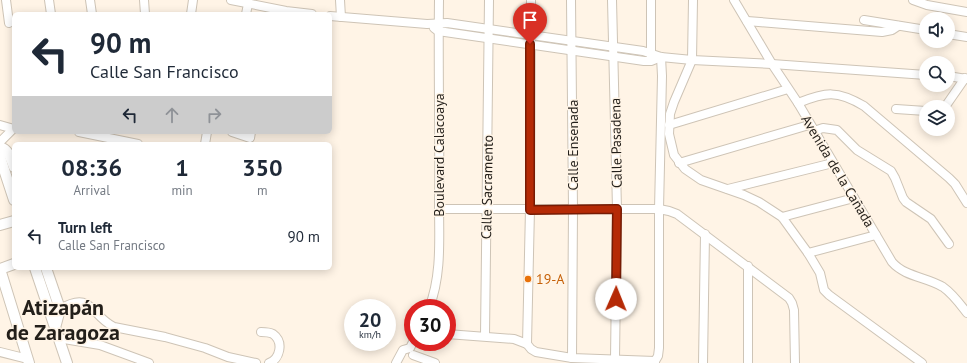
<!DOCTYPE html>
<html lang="en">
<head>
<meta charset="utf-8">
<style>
	body { margin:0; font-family:"PT Sans",sans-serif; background:#f2f2f3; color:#1f2937; height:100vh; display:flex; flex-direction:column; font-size:15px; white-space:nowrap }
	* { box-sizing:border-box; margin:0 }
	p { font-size:13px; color:#747a83 }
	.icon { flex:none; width:22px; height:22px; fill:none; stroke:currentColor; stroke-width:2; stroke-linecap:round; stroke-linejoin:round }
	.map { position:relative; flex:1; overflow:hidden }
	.side { position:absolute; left:12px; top:142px; width:320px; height:128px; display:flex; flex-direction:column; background:#fff; border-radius:6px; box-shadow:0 2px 10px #0003 }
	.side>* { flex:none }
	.banner { position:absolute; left:12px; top:12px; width:320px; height:122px; border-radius:6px; box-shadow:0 2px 10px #0003; background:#fff; color:#1f2937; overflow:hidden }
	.controls { position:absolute; left:919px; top:12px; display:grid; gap:8px }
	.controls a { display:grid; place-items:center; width:36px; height:36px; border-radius:50%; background:#fff; box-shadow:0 2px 10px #0003; font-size:20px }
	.speed { position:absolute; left:344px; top:299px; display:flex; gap:8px; font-size:20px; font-weight:700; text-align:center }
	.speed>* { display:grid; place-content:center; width:52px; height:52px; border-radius:50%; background:#fff; box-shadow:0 2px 10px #0003; line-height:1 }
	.speed small { font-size:10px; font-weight:400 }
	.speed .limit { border:6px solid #d22; background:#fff; color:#111 }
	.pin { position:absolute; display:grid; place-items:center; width:34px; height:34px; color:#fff; margin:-41px -17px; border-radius:50% 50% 50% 0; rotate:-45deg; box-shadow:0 0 4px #0007 }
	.pin .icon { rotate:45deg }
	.me { position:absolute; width:44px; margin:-22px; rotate:1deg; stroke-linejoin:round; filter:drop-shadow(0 0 3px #0008) }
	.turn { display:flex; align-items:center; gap:14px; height:84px; padding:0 12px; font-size:18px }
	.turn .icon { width:52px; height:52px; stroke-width:2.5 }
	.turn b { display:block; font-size:28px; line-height:34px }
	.lanes { display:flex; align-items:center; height:38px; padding:0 12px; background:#0003; justify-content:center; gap:20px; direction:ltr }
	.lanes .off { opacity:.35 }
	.eta { display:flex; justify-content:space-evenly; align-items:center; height:68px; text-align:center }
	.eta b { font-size:24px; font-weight:600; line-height:28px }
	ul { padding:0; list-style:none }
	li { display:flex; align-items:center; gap:12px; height:52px; padding:0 12px }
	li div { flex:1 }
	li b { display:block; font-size:15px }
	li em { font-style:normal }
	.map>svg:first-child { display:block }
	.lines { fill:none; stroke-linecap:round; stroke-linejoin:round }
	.minor-casing { stroke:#cec4b6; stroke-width:10 }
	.major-casing { stroke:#cec4b6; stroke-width:12 }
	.minor { stroke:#fff; stroke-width:8 }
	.major { stroke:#fff; stroke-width:10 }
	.route-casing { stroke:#761b04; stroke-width:10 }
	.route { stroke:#b52a06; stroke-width:7 }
	.food-dot { fill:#e8710a; stroke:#fff4e6; stroke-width:1.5 }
	.labels { text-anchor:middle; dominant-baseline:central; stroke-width:3; stroke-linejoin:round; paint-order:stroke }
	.street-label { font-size:14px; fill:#231f1a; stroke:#fff4e6 }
	.food-label { font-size:14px; fill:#c56008; stroke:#fff4e6; text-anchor:start }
	.town-label { font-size:22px; font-weight:bold; fill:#231f1a; stroke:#fff4e6 }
</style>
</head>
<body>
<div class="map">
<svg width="967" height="363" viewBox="0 0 967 363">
	<rect width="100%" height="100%" fill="#fff4e6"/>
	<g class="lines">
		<g class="minor-casing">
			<g id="minor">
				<path d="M6,0L9,23"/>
				<path d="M49,0L51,14"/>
				<path d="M90,0L92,14"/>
				<path d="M144,0L145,14"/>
				<path d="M231,0L286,11L312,14"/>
				<path d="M340,0L341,17"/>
				<path d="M571,0L573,209L572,358"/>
				<path d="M612,0L617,209L615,359"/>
				<path d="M651,0V57"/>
				<path d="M693,0L692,60L674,102L670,114L669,134L674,155L685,169L701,180L744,195L759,202L782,217L808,253L820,273L824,290L829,295L922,363"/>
				<path d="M734,0L772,64L798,103L892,262C905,277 927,277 943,287C953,294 960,304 967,313"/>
				<path d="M913,0L927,5L967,12"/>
				<path d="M191,14L193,0"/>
				<path d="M246,14L248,4"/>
				<path d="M330,16L427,24L447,23L643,51L661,57L692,60L772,64L926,75"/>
				<path d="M864,20L926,30"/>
				<path d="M747,21L882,32L892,30L898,26"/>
				<path d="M434,28L438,31L644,61H651L661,57"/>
				<path d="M948,34L967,37"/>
				<path d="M948,76L967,79"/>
				<path d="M798,103C826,92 837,90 864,106L949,178L955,184L967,203"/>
				<path d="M945,107L965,78"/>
				<path d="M896,109L926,111"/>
				<path d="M0,125L14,129"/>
				<path d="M669,125L788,89"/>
				<path d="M814,131L823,128L837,130L857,150L891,171L895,178L903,198L906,202L931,219L949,244"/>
				<path d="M79,132L138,144"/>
				<path d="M232,132L250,138L251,132"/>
				<path d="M0,142L13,129"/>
				<path d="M205,144L207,132"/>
				<path d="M679,163L809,125"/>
				<path d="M728,189L833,163"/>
				<path d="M439,209H659L669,211L677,214L789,298L792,303L794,310L795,363"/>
				<path d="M782,217L854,198"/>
				<path d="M808,253L876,235"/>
				<path d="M429,308C442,275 439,238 439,203C440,135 438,68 439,0"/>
				<path d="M60,309C92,290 90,315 114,327L165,337L205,348L228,357L256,363"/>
				<path d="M261,332C265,332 269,332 273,334C284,342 280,359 269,363"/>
				<path d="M447,334L514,339L527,344L531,349L536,352L572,358L655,361V363"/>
				<path d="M485,336L489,0"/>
				<path d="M58,338L100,345L149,363"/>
				<path d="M527,344L530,209L531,0"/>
				<path d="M0,352L28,359"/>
				<path d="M413,355L435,363"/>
				<path d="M655,361L658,356L659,348V209L662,76L661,57"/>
				<path d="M396,363L403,350L410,348L413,342"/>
				<path d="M703,363L705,234"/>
				<path d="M748,363V266"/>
			</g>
		</g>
		<g class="major-casing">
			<g id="major">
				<path d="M0,147C9,150 11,159 14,167"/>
				<path d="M0,157L14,200"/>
				<path d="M0,225L14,221"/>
				<path d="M35,268L67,363"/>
				<path d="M46,268L60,309L55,328"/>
				<path d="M0,269L29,363"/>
				<path d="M0,269L14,264"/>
			</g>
		</g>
		<use href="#minor" class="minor"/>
		<use href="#major" class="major"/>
	</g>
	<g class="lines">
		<g class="route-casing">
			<path id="route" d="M530,44V210L617,209L616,299"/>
		</g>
		<use href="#route" class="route"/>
	</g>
	<circle class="food-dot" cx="528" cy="279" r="4"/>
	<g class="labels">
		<g class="street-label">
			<text transform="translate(616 143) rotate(-91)">Calle Pasadena</text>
			<text transform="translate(573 145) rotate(-90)">Calle Ensenada</text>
			<text transform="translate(439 155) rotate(-90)">Boulevard Calacoaya</text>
			<text transform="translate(838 171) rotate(59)">Avenida de la Cañada</text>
			<text transform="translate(487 187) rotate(-89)">Calle Sacramento</text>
		</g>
		<g class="food-label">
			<text x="536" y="279">19-A</text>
		</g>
		<g class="town-label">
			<text x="63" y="307">Atizapán<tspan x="63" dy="25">de Zaragoza</tspan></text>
		</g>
	</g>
</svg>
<div class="controls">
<a><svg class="icon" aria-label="sound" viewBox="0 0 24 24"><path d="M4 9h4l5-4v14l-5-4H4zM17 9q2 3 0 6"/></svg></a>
<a><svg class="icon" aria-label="search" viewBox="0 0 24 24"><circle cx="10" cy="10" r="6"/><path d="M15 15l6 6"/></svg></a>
<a><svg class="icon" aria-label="layers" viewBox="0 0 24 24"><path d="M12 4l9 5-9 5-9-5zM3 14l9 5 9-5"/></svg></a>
</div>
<div class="speed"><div>20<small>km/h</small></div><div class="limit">30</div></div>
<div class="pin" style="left:530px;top:44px;background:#d93025"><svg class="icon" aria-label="arrive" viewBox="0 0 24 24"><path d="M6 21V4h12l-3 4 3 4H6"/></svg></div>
<svg class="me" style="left:616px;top:299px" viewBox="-20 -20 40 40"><circle r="19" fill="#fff"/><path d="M0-13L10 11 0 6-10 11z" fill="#b52a06"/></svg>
<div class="banner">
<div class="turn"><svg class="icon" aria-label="left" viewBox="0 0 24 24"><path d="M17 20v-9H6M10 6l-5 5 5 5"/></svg><div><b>90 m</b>Calle San Francisco</div></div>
<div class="lanes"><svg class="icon" aria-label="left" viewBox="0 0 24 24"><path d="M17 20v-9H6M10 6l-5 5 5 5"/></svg><svg class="icon off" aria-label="ahead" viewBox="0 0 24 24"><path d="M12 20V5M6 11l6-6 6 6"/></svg><svg class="icon off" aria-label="right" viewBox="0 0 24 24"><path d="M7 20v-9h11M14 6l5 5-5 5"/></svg></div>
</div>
<section class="side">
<div class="eta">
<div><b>08:36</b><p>Arrival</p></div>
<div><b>1</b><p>min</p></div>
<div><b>350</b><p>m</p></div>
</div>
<ul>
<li><svg class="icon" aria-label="left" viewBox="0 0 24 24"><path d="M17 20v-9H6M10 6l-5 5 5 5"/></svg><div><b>Turn left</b><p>Calle San Francisco</p></div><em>90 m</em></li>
</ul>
</section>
</div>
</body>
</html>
